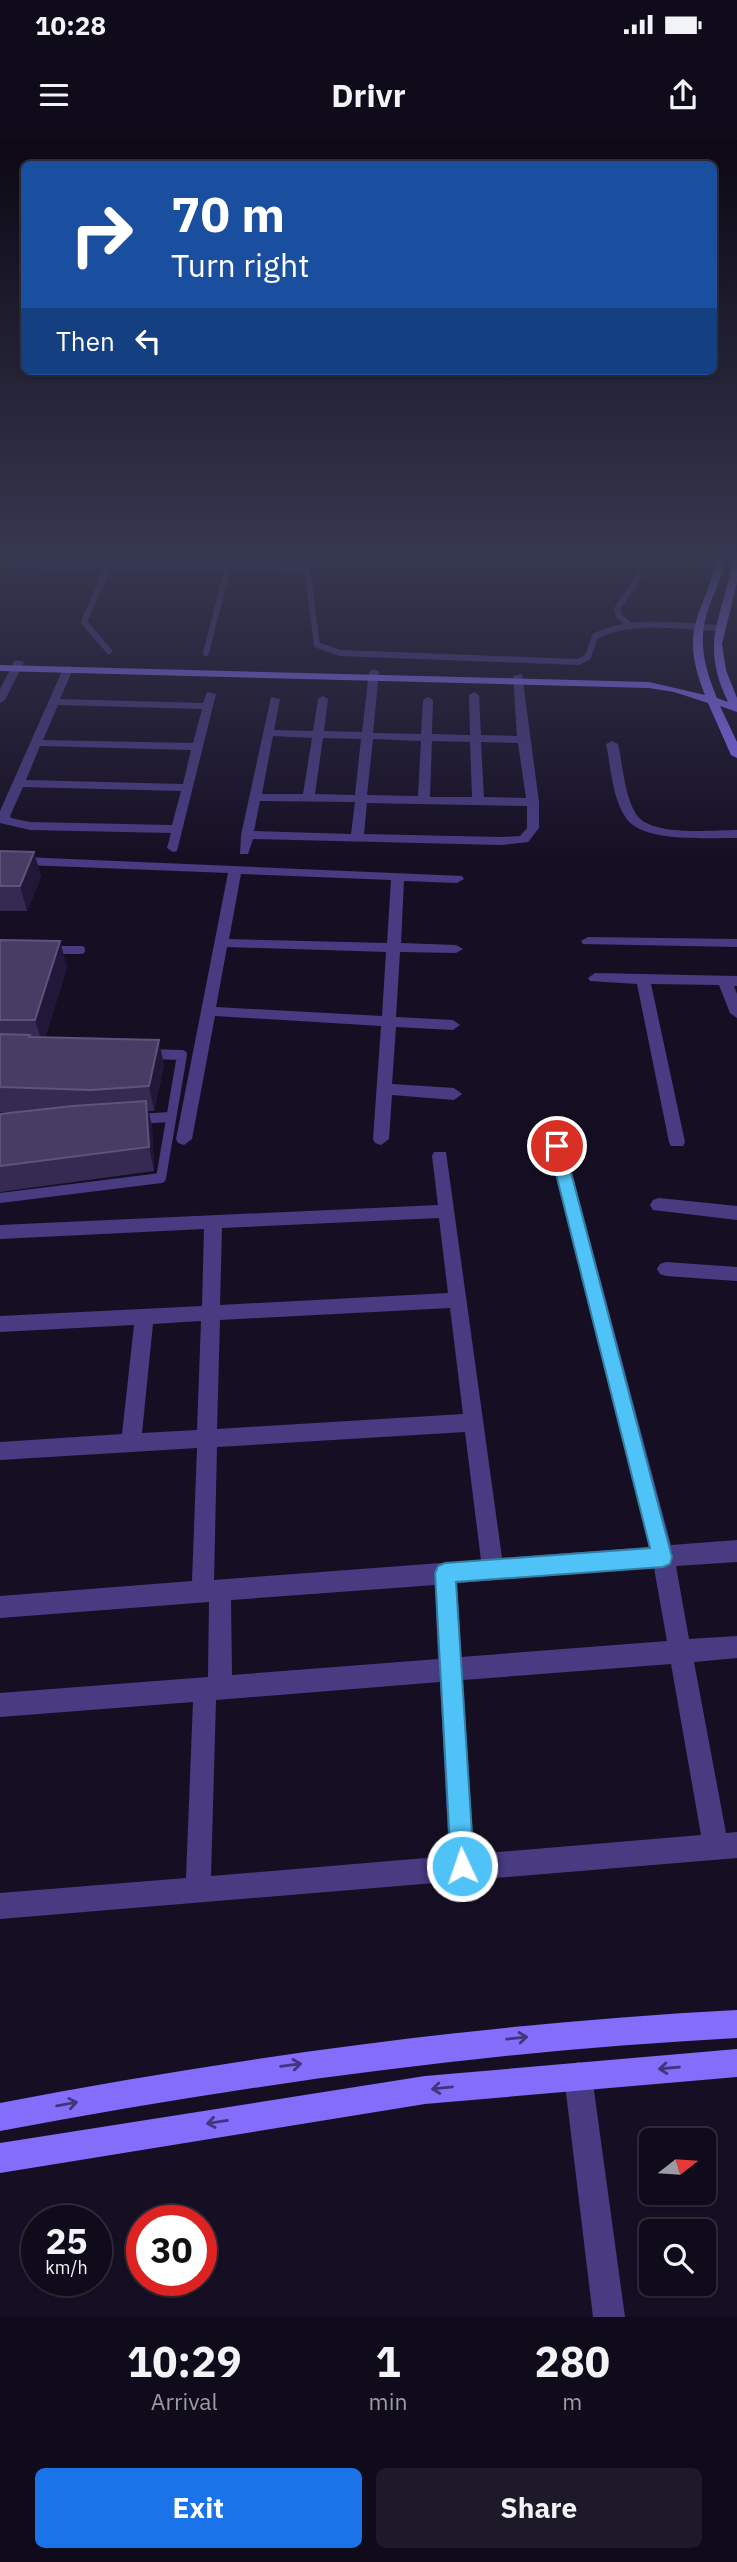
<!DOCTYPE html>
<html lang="en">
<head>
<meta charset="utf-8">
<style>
	body { margin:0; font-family:"IBM Plex Sans",sans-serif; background:#1e1928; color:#f1f3f6; height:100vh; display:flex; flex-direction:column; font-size:26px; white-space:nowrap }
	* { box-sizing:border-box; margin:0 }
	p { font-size:23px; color:#9c9ba3 }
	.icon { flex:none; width:38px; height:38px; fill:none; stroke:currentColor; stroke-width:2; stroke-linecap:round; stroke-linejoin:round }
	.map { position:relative; height:2177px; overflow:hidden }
	.panel { display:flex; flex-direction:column; background:#100b1b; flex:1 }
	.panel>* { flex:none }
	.hud { position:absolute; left:21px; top:21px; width:696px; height:214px; border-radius:10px; box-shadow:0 2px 5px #0004,0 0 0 2px #302b3a; background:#1a4fa0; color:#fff; overflow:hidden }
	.needle { width:46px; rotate:73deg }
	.fabs { position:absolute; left:639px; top:1988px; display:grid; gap:14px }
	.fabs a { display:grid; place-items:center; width:77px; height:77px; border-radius:10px; background:#100b1b; box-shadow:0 2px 5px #0004,0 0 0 2px #302b3a; font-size:35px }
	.speed { position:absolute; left:21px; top:2065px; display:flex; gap:14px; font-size:35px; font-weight:700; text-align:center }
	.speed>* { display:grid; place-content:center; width:91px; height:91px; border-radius:50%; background:#100b1b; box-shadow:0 2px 5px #0004,0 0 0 2px #302b3a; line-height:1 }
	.speed small { font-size:18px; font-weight:400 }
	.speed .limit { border:10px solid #d22; background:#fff; color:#111 }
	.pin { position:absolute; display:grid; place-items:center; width:60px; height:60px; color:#fff; margin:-30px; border:4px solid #fff; border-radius:50%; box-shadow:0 2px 7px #0007 }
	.me { position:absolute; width:77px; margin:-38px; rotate:357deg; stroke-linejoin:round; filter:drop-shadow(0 0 5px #0008) }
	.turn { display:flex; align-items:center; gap:24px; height:147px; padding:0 35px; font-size:32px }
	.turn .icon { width:91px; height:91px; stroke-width:2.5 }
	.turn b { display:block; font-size:49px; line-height:60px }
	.then { display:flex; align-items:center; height:66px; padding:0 35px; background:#0003; gap:14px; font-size:26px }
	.eta { display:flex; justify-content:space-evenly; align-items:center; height:119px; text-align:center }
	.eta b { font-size:42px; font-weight:700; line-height:49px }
	.cta { display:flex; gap:14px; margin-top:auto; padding:14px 35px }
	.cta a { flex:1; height:80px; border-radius:10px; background:#1a73e8; color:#fff; font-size:28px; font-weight:700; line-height:80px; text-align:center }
	.cta a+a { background:#1e1928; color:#f1f3f6 }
	.status { display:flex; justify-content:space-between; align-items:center; height:49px; padding:0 35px; background:#100b1b; direction:ltr }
	.status svg { height:19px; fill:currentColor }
	header { display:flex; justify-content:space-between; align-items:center; height:91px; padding:0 35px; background:#100b1b; font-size:32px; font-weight:700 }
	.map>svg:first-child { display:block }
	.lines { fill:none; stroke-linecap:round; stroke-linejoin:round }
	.lane-far2 { stroke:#483b82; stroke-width:6 }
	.lane-far1 { stroke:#483b82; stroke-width:8 }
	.lane { stroke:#483b82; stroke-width:10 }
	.street { fill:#483b82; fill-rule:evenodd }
	.secondary { fill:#846dfb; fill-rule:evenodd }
	.wall { fill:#362952 }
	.shaded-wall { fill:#211738 }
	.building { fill:#483b64; stroke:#5f537c; stroke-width:2 }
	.oneway { stroke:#42357a }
	.route { fill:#4fc3f7; stroke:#337fa1; stroke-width:2 }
</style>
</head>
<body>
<div class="status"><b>10:28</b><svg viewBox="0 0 49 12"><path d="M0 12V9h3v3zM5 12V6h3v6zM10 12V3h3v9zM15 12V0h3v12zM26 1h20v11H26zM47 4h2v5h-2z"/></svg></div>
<header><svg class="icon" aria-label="menu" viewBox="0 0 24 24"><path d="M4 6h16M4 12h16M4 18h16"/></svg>Drivr<svg class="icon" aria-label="share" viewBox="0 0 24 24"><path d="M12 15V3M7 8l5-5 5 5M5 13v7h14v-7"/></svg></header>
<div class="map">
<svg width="737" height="2177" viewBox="0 0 737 2177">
	<rect width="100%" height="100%" fill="#160f24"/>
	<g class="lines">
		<g class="lane-far2">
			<path d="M309,414L307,429L317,505L340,513L578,522L588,517L595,496C635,477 678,487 721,488"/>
			<path d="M0,425L307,429"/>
			<path d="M108,427L84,482L109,511"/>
			<path d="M631,486L619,476L617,469L640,435"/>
			<path d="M206,513L231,414"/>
		</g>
		<path class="lane-far1" d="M48,810H81"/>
		<g class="lane">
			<path d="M135,979L171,977"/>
			<path d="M0,1058L161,1038L182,915L150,914"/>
		</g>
		<g class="street">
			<path d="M15,520L24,522L5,560L0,563V549Z"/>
			<path d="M68,526L73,529L60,559L203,563L207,552L216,554L177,711L173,712L167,708L171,693L30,690L0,683V671L63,529ZM58,565L202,569L193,603L43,600ZM40,606L191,610L183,644L26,640ZM23,647L181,651L172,685L30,682L11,678L10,676Z"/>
			<path d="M374,529L379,532L373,593L421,594L423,560L428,557L433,560L432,594L470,595L469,555L474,552L479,555L481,595L517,596L513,536L522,534L539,662V688L528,702L501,705L253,699L248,714H240L241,695L271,557L280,559L274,590L313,591L318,559L323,556L328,559L324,591L362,592L369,532ZM273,596L312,598L303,654H262ZM323,598L361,599L355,655L315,654ZM373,599L421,601L418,656L367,655ZM432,601L470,602L472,657H430ZM481,602L518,603L526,658L484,657ZM260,661L355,662L351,694L254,691ZM367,663L527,666V688L520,696L501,697L364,694Z"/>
			<path d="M612,601L618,604C623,626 624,654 636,674C650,697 713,690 737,690V698C709,697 644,704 626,678C612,658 611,627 606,604Z"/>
			<path d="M0,716L462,736L464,739L457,743L404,741L401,803L456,805L463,809L456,813L400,812L396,877L453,880L460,885L453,890L396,887L392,944L454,948L462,954L454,960L392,955L389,999L381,1005L375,1003L373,999L381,886L215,876L192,999L184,1005L178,1003L176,999L228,733L0,724ZM241,734L391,740L387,803L229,799ZM227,807L386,812L382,876L216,867Z"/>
			<path d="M588,797L737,799V807L583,804L581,801Z"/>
			<path d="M595,833L737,836V846H734L737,854V878L730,873L719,845L651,844L685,1002L683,1006H671L669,1002L637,844L590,841L588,838Z"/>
			<path d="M557,1000L565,1006L671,1405L737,1400V1422L676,1426L689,1499L737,1496V1518L694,1522L726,1693L737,1692V1718L0,1779V1753L186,1738L193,1562L0,1577V1553L208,1537L209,1462L0,1478V1456L192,1441L197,1308L0,1320V1302L122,1294L134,1185L0,1192V1176L202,1166L204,1089L0,1099V1085L438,1065L432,1016L434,1012H446L502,1418L650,1407L549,1006ZM439,1078L448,1153L220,1165L222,1088ZM450,1168L463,1274L217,1289L220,1180ZM201,1181L197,1290L142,1293L153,1184ZM465,1292L481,1420L214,1440L217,1307ZM654,1428L667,1501L461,1517L457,1443ZM435,1445L438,1519L232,1535L231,1460ZM671,1524L701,1695L474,1714L463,1540ZM440,1542L449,1716L211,1736L216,1560Z"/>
			<path d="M659,1058L737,1066V1080L653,1070L650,1065L653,1060Z"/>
			<path d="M666,1122L737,1127V1141L666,1136L660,1134L657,1129L660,1124Z"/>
			<path d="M578,1922L588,1926L592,1936L625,2177H593L564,1936L568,1926Z"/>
		</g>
		<g class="secondary">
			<path d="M718,414H726C724,432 716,449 709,467C697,499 704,527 717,558L728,562C697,497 726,476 733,414H737V442L722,504L726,530L737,558V572L720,566L737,602V618L731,615L708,563L674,552L649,548L0,531V525L649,542L705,555C677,485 705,476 718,414Z"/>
			<path d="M737,1870V1898C489,1911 244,1945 0,1991V1963C244,1916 489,1883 737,1870Z"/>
			<path d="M737,1909V1937L425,1964L0,2033V2003L425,1936Z"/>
		</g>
	</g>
	<g class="wall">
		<path d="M0,711L34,712L41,737L27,771H0Z"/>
		<path d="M0,800L67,827L45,898L164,925L154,971H148L152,986L154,1031L0,1052V974L15,973L0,972Z"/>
	</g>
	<g class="shaded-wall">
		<path d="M34,712L41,737L27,771L20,746Z"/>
		<path d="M60,801L67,827L43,905L35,880Z"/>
		<path d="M159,900L164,925L154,971L149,946Z"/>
		<path d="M146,961L152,986L154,1031L149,1007Z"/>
	</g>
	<g class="building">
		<path d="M0,711L34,712L20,746H0Z"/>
		<path d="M0,800L60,801L35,880H0Z"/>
		<path d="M0,894L30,895L29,897L159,900L149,946L91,950L0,947Z"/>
		<path d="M146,961L149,1007L0,1026V974L73,966Z"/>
	</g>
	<defs><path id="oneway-shaft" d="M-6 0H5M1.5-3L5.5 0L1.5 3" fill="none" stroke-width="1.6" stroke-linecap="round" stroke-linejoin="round" transform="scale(1.75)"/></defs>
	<g class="oneway">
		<use href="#oneway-shaft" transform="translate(517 1898) rotate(-6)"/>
		<use href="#oneway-shaft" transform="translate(291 1925) rotate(-7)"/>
		<use href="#oneway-shaft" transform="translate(669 1928) rotate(175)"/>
		<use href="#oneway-shaft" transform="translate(442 1948) rotate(174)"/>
		<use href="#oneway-shaft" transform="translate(67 1964) rotate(-10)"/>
		<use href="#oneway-shaft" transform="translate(217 1982) rotate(171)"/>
	</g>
	<linearGradient id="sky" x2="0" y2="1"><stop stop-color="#0c0814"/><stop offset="0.58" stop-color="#363750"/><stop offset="1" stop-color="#363750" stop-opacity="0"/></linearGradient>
	<rect width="737" height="718" fill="url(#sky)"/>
	<path class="route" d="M557,1001L564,1006L672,1417L670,1424L663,1427L456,1442L474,1726L470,1735L462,1738L454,1735L451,1726L435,1433L438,1426L445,1423L650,1408L549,1006Z"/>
</svg>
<div class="fabs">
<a><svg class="needle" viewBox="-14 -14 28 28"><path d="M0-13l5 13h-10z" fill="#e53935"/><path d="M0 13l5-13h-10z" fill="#9c9ba3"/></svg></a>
<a><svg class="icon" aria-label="search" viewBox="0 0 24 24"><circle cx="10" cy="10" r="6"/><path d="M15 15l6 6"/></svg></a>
</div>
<div class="speed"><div>25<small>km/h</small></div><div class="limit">30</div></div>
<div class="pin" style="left:557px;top:1006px;background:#d93025"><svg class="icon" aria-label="arrive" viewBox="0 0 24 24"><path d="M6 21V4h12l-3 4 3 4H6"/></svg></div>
<svg class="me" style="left:462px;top:1726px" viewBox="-20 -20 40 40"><circle r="17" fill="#4fc3f7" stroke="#fff" stroke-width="3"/><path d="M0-11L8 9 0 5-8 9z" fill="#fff"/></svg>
<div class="hud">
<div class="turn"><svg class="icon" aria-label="right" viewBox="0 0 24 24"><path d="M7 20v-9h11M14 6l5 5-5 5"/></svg><div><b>70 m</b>Turn right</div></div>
<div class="then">Then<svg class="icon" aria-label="left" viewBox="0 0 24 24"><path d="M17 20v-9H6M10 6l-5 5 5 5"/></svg></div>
</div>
</div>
<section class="panel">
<div class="eta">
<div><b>10:29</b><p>Arrival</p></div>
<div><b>1</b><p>min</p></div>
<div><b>280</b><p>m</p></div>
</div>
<div class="cta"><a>Exit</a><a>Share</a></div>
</section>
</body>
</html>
